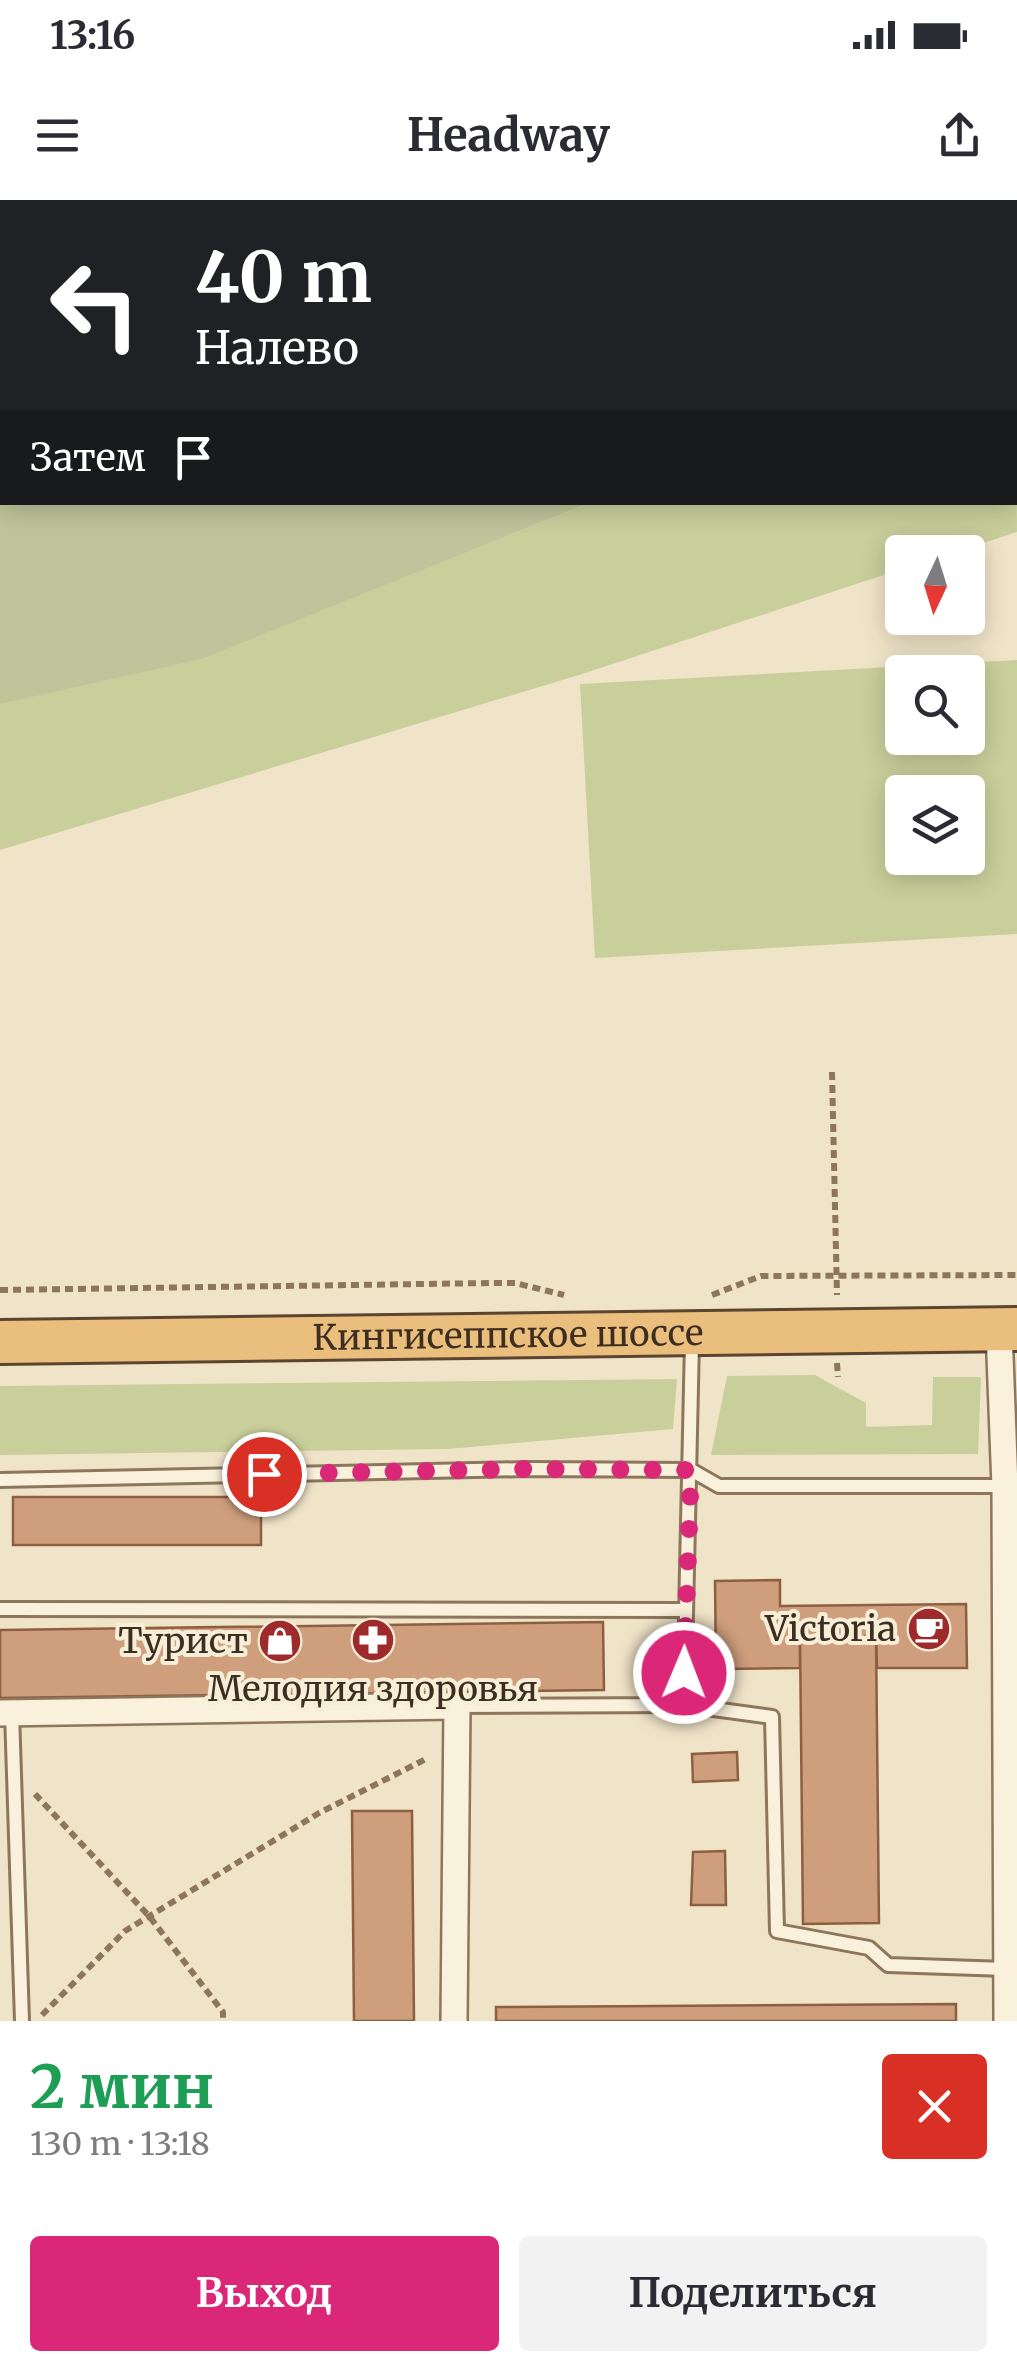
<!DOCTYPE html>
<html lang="ru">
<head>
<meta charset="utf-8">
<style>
	body { margin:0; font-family:Merriweather,serif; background:#f2f2f3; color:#2b2b33; height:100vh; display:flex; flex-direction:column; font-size:38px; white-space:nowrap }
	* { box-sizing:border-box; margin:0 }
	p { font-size:32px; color:#7c7c81 }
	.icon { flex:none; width:55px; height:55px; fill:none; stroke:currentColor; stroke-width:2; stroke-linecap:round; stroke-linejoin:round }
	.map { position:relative; height:1821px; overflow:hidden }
	.side { display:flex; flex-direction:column; background:#fff; flex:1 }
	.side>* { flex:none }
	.banner { position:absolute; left:0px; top:0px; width:1018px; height:305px; box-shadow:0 5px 25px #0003; background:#202124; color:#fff; overflow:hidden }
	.needle { width:65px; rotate:184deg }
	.buttons { position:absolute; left:885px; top:335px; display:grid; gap:20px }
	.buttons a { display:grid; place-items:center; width:100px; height:100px; border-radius:10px; background:#fff; box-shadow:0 5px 25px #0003; font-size:50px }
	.pin { position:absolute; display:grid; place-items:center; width:85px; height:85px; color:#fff; margin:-42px; border:5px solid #fff; border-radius:50%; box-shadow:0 2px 10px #0007 }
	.me { position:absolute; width:110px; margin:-55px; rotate:1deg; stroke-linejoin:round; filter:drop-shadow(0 0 8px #0008) }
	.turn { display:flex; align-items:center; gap:35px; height:210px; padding:0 30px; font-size:45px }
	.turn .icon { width:130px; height:130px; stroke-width:2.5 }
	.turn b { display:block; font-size:70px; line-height:85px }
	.then { display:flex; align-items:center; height:95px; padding:0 30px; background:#0003; gap:20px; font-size:38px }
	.round { display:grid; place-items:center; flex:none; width:105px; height:105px; border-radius:10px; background:#f2f2f3 }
	.head { display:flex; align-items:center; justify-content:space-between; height:170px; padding:0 30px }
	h1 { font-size:60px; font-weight:700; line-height:75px; color:#1e9e55 }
	.cta { display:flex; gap:20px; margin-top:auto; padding:20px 30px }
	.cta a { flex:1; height:115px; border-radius:10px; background:#db2777; color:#fff; font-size:40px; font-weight:700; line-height:115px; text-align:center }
	.cta a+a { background:#f2f2f3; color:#2b2b33 }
	.status { display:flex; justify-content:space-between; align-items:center; height:70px; padding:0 50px; background:#fff; direction:ltr }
	.status svg { height:28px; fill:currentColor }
	header { display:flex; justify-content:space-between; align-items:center; height:130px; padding:0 30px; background:#fff; font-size:45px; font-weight:700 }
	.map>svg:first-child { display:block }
	.green { fill:#c9cf9b; fill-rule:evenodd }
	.cemetery { fill:#bfc49a }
	.building { fill:#cf9f7d; stroke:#8d5f41; stroke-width:2.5 }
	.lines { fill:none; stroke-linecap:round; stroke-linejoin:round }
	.service-casing { stroke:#8d765c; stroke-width:18 }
	.minor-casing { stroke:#8d765c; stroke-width:30 }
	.trunk-casing { stroke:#5b4430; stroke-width:48 }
	.path { stroke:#8d765c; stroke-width:6; stroke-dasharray:8 5; stroke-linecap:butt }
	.service { stroke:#faf1dc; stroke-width:12 }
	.minor { stroke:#faf1dc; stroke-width:25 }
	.trunk { stroke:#eabe7c; stroke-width:42 }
	.route { stroke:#db2777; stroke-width:18; stroke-dasharray:0 32.4 }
	.labels { text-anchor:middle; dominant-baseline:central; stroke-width:8; stroke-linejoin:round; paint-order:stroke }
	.street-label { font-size:35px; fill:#3d2e20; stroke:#f7eed8 }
	.poi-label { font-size:35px; fill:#3d2e20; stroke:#f7eed8; text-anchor:end }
</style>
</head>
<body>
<div class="status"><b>13:16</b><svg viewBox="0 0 49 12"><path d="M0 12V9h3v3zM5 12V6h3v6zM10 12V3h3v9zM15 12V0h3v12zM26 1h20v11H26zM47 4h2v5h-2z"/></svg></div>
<header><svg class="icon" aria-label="menu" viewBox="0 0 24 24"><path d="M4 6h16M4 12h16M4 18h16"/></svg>Headway<svg class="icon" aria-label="share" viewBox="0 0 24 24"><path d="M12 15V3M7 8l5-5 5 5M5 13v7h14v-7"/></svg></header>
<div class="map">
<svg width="1017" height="1821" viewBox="0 0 1017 1821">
	<rect width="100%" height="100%" fill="#f0e4c8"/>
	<g class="green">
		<path d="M1015,127L1017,332L955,352H902V369L579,475L0,650V499L239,443L589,303L1015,302Z"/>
		<path d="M1017,460V734L595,758L580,484ZM902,472H968V538H902ZM902,592H968V658H902Z"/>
		<path d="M815,1175L866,1203V1227L932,1225L933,1177H981L978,1254L711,1255L727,1176Z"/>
		<path d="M677,1179L673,1229L448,1249L0,1255V1186Z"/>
	</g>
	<path class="cemetery" d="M0,0H1017V127L1015,2H2V302L589,303L201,459L0,504Z"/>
	<g class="building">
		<rect x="13" y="1297" width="248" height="48"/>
		<path d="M780,1380V1406L966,1404L967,1468H877L876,1436L800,1437V1468L716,1469L715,1381Z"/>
		<path d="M603,1422L604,1490L0,1498V1430Z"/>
		<path d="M876,1436L879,1723L803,1724L800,1437Z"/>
		<path d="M737,1552L738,1580L693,1582L692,1554Z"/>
		<path d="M352,1611H412L414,1821H354Z"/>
		<path d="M725,1651L726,1705H691L693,1652Z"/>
		<path d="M956,1804V1821H496V1807Z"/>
	</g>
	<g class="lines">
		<g class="service-casing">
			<g id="service">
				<path d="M0,1280L527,1269L691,1270L719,1286H1010"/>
				<path d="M0,1409L685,1410"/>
				<path d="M684,1505L772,1517L777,1731L869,1748L888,1765L1006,1769"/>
				<path d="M457,1506L684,1505L692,1141"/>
				<path d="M12,1513L22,1821"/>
			</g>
		</g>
		<g class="minor-casing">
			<g id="minor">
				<path d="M999,1130L1005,1287L1007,1821"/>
				<path d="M0,1513L457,1506L454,1821"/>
			</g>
		</g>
		<g class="trunk-casing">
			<g id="trunk">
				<path id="s1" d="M0,1142L1017,1129"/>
			</g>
		</g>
		<g class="path">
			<path d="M832,872L837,1095"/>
			<path d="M0,1090L494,1083H515L564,1095"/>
			<path d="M712,1095L761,1076L1017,1075"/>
			<path d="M837,1163L838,1177"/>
			<path d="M35,1594L149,1716L223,1812V1821"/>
			<path d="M42,1815L125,1731L319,1613L428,1558"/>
		</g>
		<use href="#service" class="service"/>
		<use href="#minor" class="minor"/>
		<use href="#trunk" class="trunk"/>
	</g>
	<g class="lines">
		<path class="route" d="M264,1274L528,1269L691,1270L684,1473"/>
	</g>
	<defs>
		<g id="cafe-disc" transform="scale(2.25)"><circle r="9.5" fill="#9e2a2b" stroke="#f7eed8"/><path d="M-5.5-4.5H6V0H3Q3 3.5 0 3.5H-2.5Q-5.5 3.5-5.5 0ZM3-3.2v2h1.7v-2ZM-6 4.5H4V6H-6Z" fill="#fff"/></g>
		<g id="pharmacy-disc" transform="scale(2.25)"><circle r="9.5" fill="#9e2a2b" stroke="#f7eed8"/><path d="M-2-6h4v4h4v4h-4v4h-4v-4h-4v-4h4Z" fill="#fff"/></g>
		<g id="shop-disc" transform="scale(2.25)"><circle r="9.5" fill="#9e2a2b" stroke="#f7eed8"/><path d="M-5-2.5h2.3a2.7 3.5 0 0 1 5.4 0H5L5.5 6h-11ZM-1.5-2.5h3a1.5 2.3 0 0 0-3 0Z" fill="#fff"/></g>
	</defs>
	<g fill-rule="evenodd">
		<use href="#cafe-disc" x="929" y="1429"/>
		<use href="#pharmacy-disc" x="373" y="1440"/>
		<use href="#shop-disc" x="280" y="1441"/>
	</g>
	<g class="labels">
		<g class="street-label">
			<text stroke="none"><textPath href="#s1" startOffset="508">Кингисеппское шоссе</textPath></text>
		</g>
		<g class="poi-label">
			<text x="896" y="1429">Victoria</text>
			<text x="248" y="1441">Турист</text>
			<text x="373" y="1489" text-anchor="middle">Мелодия здоровья</text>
		</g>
	</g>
</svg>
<div class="buttons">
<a><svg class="needle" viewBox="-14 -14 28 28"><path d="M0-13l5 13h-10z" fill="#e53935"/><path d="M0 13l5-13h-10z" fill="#7c7c81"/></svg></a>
<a><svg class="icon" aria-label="search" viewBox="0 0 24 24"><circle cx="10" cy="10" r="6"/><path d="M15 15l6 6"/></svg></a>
<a><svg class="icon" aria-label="layers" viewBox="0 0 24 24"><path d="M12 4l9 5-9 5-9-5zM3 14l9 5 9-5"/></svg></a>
</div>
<div class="pin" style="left:264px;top:1274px;background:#d93025"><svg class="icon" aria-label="arrive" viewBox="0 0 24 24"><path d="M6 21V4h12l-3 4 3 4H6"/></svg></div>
<svg class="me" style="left:684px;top:1473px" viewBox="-20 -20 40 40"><circle r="17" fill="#db2777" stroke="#fff" stroke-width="3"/><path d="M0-11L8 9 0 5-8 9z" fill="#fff"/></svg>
<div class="banner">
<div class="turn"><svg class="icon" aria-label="left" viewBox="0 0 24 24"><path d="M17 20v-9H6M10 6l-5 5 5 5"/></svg><div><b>40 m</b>Налево</div></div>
<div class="then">Затем<svg class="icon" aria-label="arrive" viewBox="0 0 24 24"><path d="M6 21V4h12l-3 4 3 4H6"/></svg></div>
</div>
</div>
<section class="side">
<div class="head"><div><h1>2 мин</h1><p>130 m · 13:18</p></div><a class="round" style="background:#d93025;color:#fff"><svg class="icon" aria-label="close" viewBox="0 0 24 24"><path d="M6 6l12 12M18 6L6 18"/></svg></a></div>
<div class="cta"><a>Выход</a><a>Поделиться</a></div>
</section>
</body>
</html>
